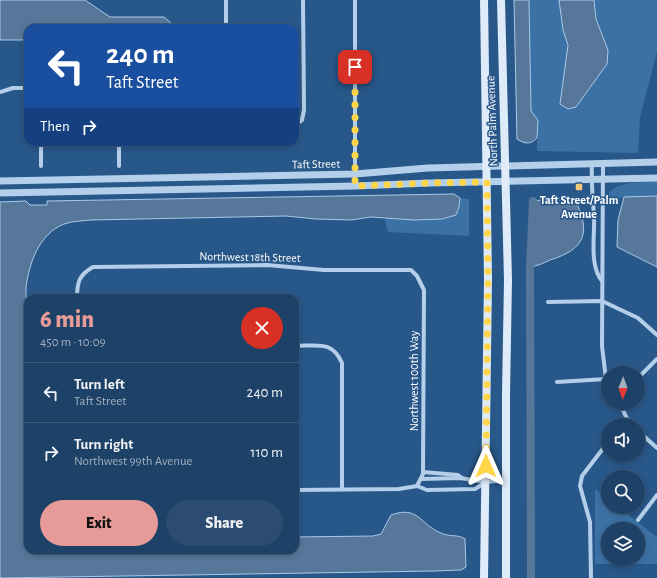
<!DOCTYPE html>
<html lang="en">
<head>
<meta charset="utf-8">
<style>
	body { margin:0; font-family:"Alegreya Sans",sans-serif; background:#2b4c70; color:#f1f3f6; height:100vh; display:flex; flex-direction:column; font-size:15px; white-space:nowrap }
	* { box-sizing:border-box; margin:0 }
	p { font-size:13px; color:#a1afc0 }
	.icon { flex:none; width:22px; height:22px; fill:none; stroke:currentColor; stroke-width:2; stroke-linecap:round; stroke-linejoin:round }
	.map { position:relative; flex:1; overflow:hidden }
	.sheet { position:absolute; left:24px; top:294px; width:275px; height:260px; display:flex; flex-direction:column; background:#1e4167; border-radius:12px; box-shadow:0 2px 6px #0003,0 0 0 1px #3c5a7b }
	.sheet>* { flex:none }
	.hud { position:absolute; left:24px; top:24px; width:275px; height:122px; border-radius:12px; box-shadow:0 2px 6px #0003,0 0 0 1px #3c5a7b; background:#1a4fa0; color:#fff; overflow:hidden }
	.needle { width:26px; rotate:181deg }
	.tools { position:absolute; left:601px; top:366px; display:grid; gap:8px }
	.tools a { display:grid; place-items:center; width:44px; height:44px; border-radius:50%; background:#1e4167; box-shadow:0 2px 6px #0003,0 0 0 1px #3c5a7b; font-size:20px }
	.pin { position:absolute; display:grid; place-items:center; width:34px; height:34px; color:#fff; margin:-17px; border-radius:8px; box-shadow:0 2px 6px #0006 }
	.me { position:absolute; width:44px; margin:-22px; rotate:0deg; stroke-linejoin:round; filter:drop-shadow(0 0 3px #0008) }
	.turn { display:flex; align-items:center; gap:14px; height:84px; padding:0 16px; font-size:18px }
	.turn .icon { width:52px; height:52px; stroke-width:2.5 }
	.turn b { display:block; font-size:28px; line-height:34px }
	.then { display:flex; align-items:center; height:38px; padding:0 16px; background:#0003; gap:8px; font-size:15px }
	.round { display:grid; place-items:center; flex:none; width:42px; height:42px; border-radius:21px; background:#2b4c70 }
	.overview { display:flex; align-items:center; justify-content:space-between; height:68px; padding:0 16px }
	h1 { font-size:24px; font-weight:800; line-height:30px; color:#e69b98 }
	.button { display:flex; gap:8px; margin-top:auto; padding:8px 16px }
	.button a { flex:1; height:46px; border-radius:24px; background:#e69b98; color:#111; font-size:16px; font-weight:800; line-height:46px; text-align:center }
	.button a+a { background:#2b4c70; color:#f1f3f6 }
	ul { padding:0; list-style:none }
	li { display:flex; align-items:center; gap:12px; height:60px; padding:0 16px; border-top:1px solid #3c5a7b }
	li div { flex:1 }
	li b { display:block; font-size:15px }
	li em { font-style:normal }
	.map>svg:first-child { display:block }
	.green { fill:#3c71a5; fill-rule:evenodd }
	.water { fill:#57779a; stroke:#a9cae9 }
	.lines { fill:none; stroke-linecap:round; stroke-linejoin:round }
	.canal { stroke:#57779a; stroke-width:8 }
	.minor { stroke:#b4cfe9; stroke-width:4 }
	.tertiary { stroke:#b4cfe9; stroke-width:7 }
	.secondary { stroke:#dfebf8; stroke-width:8 }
	.route { stroke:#ffd54a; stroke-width:7; stroke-dasharray:0 12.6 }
	.poi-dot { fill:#f1c97a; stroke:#285789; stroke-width:1.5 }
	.labels { text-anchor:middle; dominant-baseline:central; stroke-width:3; stroke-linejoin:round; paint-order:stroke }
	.street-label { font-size:12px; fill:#fff; stroke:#285789 }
	.poi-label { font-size:12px; font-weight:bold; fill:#fff; stroke:#285789 }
</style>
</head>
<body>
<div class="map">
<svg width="657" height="578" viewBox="0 0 657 578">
	<rect width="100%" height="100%" fill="#285789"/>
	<g class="green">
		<path d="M529,0H657V52L640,117L638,153L537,151L538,120L531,111Z"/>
		<path d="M657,181V196L606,199C612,180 640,183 657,181Z"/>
		<path d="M460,198L469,199V236L388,232L385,220L387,218L442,219L456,215L459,207Z"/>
		<path d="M595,489L608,499V507H618L657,537V564H595ZM608,529H638V559H608Z"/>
	</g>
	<g class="water">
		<path d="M0,0H85L110,17H164L171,23V28H28V40H0Z"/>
		<path d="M514,0H529L531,111L538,120L537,138C530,145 525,144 517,139Z"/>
		<path d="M559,0H594L596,19L608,50L607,64L576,107L568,109L560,104L568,45L563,30Z"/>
		<path d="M454,194L460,198L459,207L456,215L442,219L414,220L371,217L351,220L316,219L286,216L91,220C82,221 73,221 64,224C39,234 29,263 26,288L28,550H295V537L373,536L381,534L391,515C419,505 420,525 441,533C449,537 458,534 465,539L466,567L461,570L434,571L0,578V202L26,201L30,205H47V201Z"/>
		<path d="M657,196V267L617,247L618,220L624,197Z"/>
		<path d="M559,198L575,200C591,232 586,249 550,260C543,263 538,266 530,267L533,201Z"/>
	</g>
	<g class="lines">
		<path class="canal" d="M531,578L530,267L533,201"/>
		<g class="minor">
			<path d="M226,28V0"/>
			<path d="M0,92L13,88H28"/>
			<path d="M295,125L302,120L304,110L303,0"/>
			<path d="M119,142V166"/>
			<path d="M603,164L602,346L606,379L608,383"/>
			<path d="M592,165C591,183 593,200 594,217C595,236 589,265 602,281"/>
			<path d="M41,166V142"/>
			<path d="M355,186V0"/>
			<path d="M77,298C77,282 79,275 93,267L267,265L324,270H411L417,276L424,290L423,474L417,486"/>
			<path d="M548,302L602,301L638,318L657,335"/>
			<path d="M295,346C317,346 332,340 342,363V489"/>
			<path d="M638,378L657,359"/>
			<path d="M557,382L606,379"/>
			<path d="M620,403L627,419L633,425"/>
			<path d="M622,425L627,419"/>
			<path d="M638,431L657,448"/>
			<path d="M423,472L458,475L462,478"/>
			<path d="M421,479L460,478L486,482L506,480"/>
			<path d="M295,490L399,489L417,486L427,490L475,489L486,482"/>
			<path d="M638,520L657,495"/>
			<path d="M591,578L590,522L580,486L582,476L608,442"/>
		</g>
		<g class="tertiary">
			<path d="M0,181L355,174L428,168L657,162"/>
			<path d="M0,193L355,186L429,183L657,178"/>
		</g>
		<g class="secondary">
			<path d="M484,0L488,280L484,578"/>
			<path d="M501,0L508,280L506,394V578"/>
		</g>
	</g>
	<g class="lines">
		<path class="route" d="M355,67V186L429,183L487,182L488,280L486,466"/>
	</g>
	<rect class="poi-dot" x="575" y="183" width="8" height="8" rx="2"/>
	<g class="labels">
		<g class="street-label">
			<text transform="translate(492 121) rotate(-92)">North Palm Avenue</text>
			<text transform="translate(316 164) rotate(-1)">Taft Street</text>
			<text transform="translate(250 257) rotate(1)">Northwest 18th Street</text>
			<text transform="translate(414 381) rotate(-90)">Northwest 100th Way</text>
		</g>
		<g class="poi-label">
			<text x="579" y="200">Taft Street/Palm<tspan x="579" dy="14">Avenue</tspan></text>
		</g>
	</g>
</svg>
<div class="tools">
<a><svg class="needle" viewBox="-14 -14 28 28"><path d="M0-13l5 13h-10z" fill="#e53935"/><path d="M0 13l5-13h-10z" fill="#a1afc0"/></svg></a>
<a><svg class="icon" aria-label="sound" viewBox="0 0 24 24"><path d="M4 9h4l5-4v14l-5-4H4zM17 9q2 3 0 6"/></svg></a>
<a><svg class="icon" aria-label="search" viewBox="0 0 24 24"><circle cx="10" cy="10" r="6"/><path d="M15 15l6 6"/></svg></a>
<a><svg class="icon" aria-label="layers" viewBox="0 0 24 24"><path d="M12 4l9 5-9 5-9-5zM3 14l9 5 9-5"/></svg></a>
</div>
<div class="pin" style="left:355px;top:67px;background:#d93025"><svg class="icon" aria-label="arrive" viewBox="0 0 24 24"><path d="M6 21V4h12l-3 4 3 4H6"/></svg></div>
<svg class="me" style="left:486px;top:466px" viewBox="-20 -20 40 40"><path d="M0-17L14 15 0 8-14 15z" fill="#ffd54a" stroke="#fff" stroke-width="4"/></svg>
<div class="hud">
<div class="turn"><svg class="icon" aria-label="left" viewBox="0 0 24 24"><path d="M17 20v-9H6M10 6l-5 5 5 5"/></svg><div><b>240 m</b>Taft Street</div></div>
<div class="then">Then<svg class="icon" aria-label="right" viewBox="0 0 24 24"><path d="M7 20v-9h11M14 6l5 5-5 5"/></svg></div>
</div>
<section class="sheet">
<div class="overview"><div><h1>6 min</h1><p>450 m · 10:09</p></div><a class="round" style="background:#d93025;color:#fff"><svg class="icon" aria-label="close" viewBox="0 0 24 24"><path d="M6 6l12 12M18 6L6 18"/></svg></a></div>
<ul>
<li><svg class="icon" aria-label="left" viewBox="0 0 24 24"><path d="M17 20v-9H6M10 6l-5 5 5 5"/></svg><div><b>Turn left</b><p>Taft Street</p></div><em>240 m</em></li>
<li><svg class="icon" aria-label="right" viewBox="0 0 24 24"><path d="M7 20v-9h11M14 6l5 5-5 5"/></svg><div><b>Turn right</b><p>Northwest 99th Avenue</p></div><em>110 m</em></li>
</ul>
<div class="button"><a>Exit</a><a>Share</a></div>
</section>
</div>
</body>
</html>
